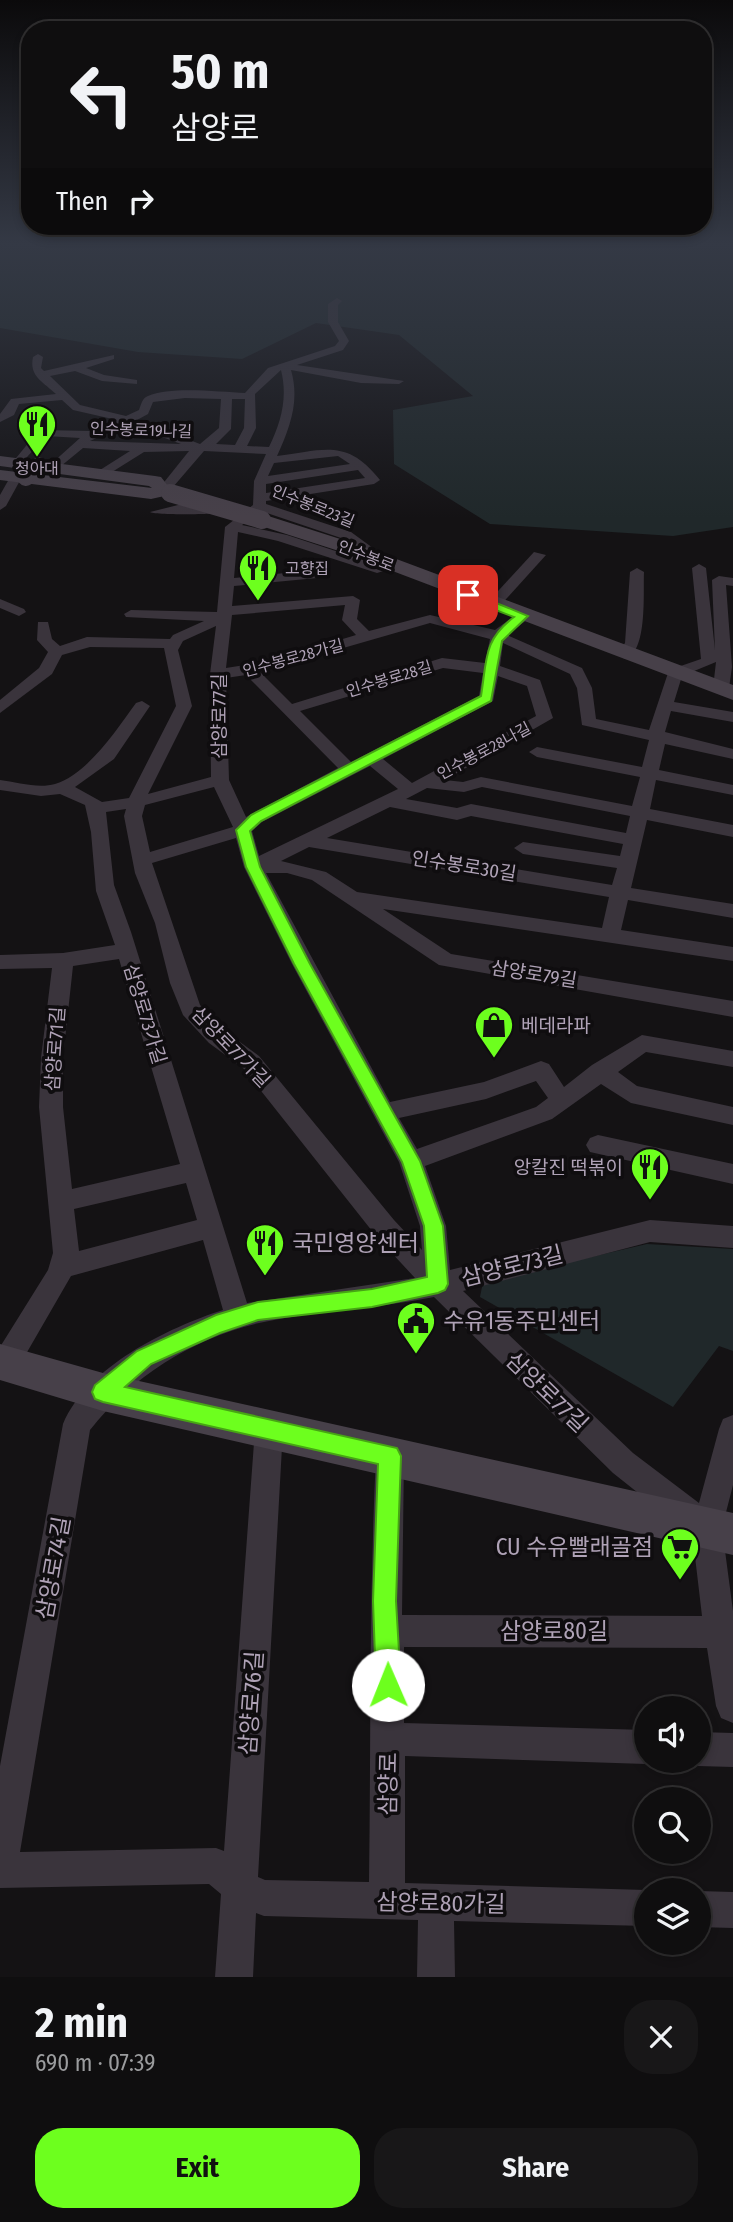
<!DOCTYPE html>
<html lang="en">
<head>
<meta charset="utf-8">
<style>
	body { margin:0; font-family:"Fira Sans Condensed","Noto Sans KR",sans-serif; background:#181718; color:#f1f3f6; height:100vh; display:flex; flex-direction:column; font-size:26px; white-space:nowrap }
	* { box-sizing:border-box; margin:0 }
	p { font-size:23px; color:#9b9c9e }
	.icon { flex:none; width:38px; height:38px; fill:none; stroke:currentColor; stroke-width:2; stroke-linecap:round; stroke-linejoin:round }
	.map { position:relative; height:1977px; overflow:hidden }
	.side { display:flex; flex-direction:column; background:#0f0e0f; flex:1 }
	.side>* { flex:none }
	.banner { position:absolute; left:21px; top:21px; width:691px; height:214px; border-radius:28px; box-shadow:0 4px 10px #0003,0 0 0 2px #2f2e2f; background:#0f0e0f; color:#f1f3f6; overflow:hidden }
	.buttons { position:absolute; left:634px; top:1696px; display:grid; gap:14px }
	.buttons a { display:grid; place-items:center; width:77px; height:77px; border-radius:50%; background:#0f0e0f; box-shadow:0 4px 10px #0003,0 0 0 2px #2f2e2f; font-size:35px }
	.pin { position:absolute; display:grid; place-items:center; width:60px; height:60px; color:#fff; margin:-30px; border-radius:14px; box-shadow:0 4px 10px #0006 }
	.me { position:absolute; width:77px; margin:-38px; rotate:359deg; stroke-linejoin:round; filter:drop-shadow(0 0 5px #0008) }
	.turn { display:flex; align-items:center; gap:24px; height:147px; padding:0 35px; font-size:32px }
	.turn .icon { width:91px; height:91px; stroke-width:2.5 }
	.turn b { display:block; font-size:49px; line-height:60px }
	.then { display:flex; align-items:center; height:66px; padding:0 35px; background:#0003; gap:14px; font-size:26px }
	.round { display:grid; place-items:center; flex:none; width:74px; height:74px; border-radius:28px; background:#181718 }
	.summary { display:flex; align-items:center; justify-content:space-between; height:119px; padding:0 35px }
	h1 { font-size:42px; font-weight:700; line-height:52px }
	.action { display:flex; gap:14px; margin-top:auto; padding:14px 35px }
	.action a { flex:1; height:80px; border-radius:28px; background:#6dff1e; color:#111; font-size:28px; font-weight:700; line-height:80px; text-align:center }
	.action a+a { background:#181718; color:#f1f3f6 }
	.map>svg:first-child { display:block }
	.green { fill:#20282a }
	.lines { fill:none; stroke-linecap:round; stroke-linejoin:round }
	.minor { fill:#3a343c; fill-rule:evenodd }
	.secondary { fill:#474049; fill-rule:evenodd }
	.secondary-bridge { stroke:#474049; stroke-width:18 }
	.route { fill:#6dff1e; stroke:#47a614; stroke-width:2 }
	.labels { text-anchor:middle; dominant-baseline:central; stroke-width:7; stroke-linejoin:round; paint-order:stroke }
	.far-street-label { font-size:16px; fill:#afa2b6; stroke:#0f0d0f }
	.far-poi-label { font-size:16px; fill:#afa2b6; stroke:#0f0d0f }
	.street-label { font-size:19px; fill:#afa2b6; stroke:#0f0d0f }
	.poi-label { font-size:19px; fill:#afa2b6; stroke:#0f0d0f; text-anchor:start }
	.near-poi-label { font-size:23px; fill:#afa2b6; stroke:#0f0d0f; text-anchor:start }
	.near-street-label { font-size:23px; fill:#afa2b6; stroke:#0f0d0f }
</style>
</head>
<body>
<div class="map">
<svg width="733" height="1977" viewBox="0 0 733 1977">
	<rect width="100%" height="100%" fill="#141214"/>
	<g class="green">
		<path d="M29,241H733V527L673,536L490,524L394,464L393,410L473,396L399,335L316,323L242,359L138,352L0,328V248Z"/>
		<path d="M647,1244L733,1249V1351L719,1346L673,1407L480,1297L483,1282Z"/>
	</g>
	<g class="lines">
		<g class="minor">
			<path d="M337,298L342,301L338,305V322L349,341L343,350L297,365L404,381L399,384L361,383L291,370C300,401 290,427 277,456C324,450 347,438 380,480L374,484L266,501V504L351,532L388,559L376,562L341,538L261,511L242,525L287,535L378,565L393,562L400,566L377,573L278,541L238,532L234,578L317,570L324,574L317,578L234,586L232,606L353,596L360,600L357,619L369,631L430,615L495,630L518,613H528V619L507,635L582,668L592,688L596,719L649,730L669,670L701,659L692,568L699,564L706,568L715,650L712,580L719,576L733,578V586L726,585L732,667L729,688L721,693L713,688L716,662L682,676L674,702L733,712V722L671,711L665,732L733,749V759L665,744L659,770L733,785V795L656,780L650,809L733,825V837L647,820L631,888L733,904V918L628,900L621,930L733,947V961L383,909L451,954L733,1001V1017L439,965L312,880L287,873H266L390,1102L484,1082L541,1061L549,1064L564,1087L592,1065L642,1035L733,1051V1067L646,1052L618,1072L637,1086L733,1107V1125L631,1103L601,1084L552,1119L425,1166L446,1226L450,1270L650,1220L733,1226V1248L650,1242L463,1291L633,1453L699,1503L719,1429L723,1419L733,1415V1485L722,1528L733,1611V1723L721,1718L716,1706L707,1648L404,1647V1723L646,1730V1760H654L646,1764L405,1756V1883L646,1890V1926L454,1921L455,1977H417L418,1920L264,1916L256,1913L253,1977H215L221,1894L209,1884L0,1888V1766L63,1424C87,1367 167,1328 223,1310L203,1240L71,1276L15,1373L5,1377L0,1375V1347L48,1270L53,1253L39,1107L41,1058L52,968L0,969V955L63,953L115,945L96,891L91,832L85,805L60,794L41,796L0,790V780C17,782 38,789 55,784C88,774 117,729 136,703L142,701L150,706L114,759L75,787L102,802L129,798L176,706L164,648L90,647L62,655L52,674L0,713V700L39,668L48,652L37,640L38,622H48L52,639L60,646L87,637L170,639L173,635L204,621L126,617L124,614L131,610L217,612L225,527L253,505L254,481L266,454L204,451L167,494L163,495L157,491L189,451L144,452L104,477L100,476V470L130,451L83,448L55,471L49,467L51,464L80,438L46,436L18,467L12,463L39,430L92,431L117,420L73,410L62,400L19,404L14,415L0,422V414L11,399L56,394C42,381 29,376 33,357L38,354L43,357L41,368L44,371L114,355V359L86,368L104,375L137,380V384L102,381L75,371L50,376L80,405L126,416L139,410C141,405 142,398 148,396C171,386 219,392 245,393L268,368L335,346L339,341L328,322V304ZM281,370C288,398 281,422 269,447L247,446L256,428L255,394ZM185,398L221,399L219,428L200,444L137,420L148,414L153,402ZM232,399H245L244,428L235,445L216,444L231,429ZM127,424L181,444L90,441ZM338,456L350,464L268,476L274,463ZM358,470L365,478L266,493V484ZM345,605L342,620L356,635L270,661L226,668L232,615ZM430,623L490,639L485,663L442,658L292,704L260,672ZM216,626L210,674L211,777L148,794L192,706L178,650L183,641ZM503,643L570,674L577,688L582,725L649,740L642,767L537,747L529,752L537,757L640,777L632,806L481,777L463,782L445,780L553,718L540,680L500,666ZM443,668L483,673L479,696L351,762L300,711ZM246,675L338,768L246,817L229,780L226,678ZM498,676L527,686L536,716L412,783L383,759L493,701ZM370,766L398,789L259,856L252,831L262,822ZM214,787L233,827L150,852L142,816L145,805ZM482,787L630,816L626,833L471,804L457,808L406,799L427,788L464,792ZM390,807L457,820L471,816L623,844L620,856L523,842L514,848L523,854L617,868L612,885L327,838ZM126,809L124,816L135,873L155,923L170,983L183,1015L209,1043L243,1068L376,1236L415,1278L247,1303L131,932L114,885L106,812ZM236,838L244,867L292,964L399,1162L420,1226L422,1250L394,1220L259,1056L225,1031L200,1005L152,863ZM309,847L609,897L602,928L357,892L326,872L281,861ZM119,959L180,1164L72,1189L63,1107V1058L73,966ZM536,1081L548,1098L536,1107L417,1149L399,1118L486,1099ZM186,1183L197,1220L79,1251L74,1209ZM434,1297L613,1473L681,1527L692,1531L702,1616L402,1615L404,1456L400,1446L390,1442L380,1446L376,1456C369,1598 371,1740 369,1882L265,1880L258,1877L283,1429L279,1419L269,1415L259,1419L255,1429L224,1851L216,1848L20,1852L90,1430C133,1376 192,1339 259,1323C316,1310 376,1309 434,1297Z"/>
			<path d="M13,472L23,475L6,506L0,510V495Z"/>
			<path d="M182,504L216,508L222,512C218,515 153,515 150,512Z"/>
			<path d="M534,552L546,555L498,608H488V602Z"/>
			<path d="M637,568L644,572C643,593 648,652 625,659L617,654L625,643L630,572Z"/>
			<path d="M0,599L24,609L26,612L19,616L0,608Z"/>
			<path d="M598,1135L733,1164V1184L590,1152L586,1145L590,1138Z"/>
			<path d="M698,1732L733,1733V1767L698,1766L686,1761L698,1760Z"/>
			<path d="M698,1891L733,1892V1928L698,1927Z"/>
		</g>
		<g class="secondary">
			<path d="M0,456L155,476L161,477L172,491L169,495L151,499L0,480V470L152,488L149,486L0,466Z"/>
			<path d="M262,514L359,545L733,685V700L345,553L255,524L253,520L255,516Z"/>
			<path d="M0,1344L103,1373L733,1513V1555L103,1411L0,1380Z"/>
		</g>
		<g class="secondary-bridge">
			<path d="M26,477L39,466"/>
			<path d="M170,493L262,520"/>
		</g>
	</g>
	<linearGradient id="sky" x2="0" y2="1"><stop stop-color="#0b0a0b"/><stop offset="0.47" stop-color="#343945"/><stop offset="1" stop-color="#343945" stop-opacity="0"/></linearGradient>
	<rect width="733" height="518" fill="url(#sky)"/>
	<path class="route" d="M464,593H472L528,616L502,641L491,701L261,821L250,831L260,867L310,964L420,1161L443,1226L448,1284L445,1290L438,1293L372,1307L258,1320L220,1333L151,1364L125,1387L397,1448L401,1456L396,1601L401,1685L397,1694L388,1697L379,1694L376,1685L373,1601L378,1464L103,1402L95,1399L92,1392L95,1385L137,1351L216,1315L258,1302L372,1289L427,1277L424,1226L402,1162L294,964L246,867L236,830L251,815L481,696C487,660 483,640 514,617L464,598Z"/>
	<defs>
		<g id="restaurant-pin" transform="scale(2.0125)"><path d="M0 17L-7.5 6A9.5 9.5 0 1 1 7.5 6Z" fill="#6dff1e" stroke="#0f0d0f"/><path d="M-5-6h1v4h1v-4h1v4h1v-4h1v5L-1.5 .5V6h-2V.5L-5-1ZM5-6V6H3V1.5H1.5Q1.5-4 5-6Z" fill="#111"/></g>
		<g id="shop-pin" transform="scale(2.0125)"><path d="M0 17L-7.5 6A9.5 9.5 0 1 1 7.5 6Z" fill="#6dff1e" stroke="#0f0d0f"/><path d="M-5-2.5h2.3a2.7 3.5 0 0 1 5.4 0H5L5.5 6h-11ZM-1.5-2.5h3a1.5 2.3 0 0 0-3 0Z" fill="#111"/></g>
		<g id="civic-pin" transform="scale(2.0125)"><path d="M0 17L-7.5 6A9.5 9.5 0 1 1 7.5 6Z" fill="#6dff1e" stroke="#0f0d0f"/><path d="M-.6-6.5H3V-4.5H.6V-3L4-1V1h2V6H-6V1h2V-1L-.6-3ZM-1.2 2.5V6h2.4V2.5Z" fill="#111"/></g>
		<g id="supermarket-pin" transform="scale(2.0125)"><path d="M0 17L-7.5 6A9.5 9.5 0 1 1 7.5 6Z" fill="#6dff1e" stroke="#0f0d0f"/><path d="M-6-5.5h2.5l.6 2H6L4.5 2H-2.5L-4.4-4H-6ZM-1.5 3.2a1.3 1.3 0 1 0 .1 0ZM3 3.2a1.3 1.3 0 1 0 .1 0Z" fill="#111"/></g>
	</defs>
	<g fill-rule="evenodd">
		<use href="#restaurant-pin" x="37" y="424"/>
		<use href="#restaurant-pin" x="258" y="568"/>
		<use href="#shop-pin" x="494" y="1025"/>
		<use href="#restaurant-pin" x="650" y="1167"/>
		<use href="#restaurant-pin" x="265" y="1243"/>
		<use href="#civic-pin" x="416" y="1321"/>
		<use href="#supermarket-pin" x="680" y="1547"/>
	</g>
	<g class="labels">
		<g class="far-street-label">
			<text transform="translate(141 430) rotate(2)">인수봉로19나길</text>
			<text transform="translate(313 506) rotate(22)">인수봉로23길</text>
			<text transform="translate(366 556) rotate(21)">인수봉로</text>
			<text transform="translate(293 658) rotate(-15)">인수봉로28가길</text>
			<text transform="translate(389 679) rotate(-17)">인수봉로28길</text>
			<text transform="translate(484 751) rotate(-28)">인수봉로28나길</text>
		</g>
		<g class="far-poi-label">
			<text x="37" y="468">청아대</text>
			<text x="285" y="568" text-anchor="start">고향집</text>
		</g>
		<g class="street-label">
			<text transform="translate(219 716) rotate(-90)">삼양로77길</text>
			<text transform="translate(464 866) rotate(9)">인수봉로30길</text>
			<text transform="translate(534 974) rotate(9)">삼양로79길</text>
			<text transform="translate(145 1014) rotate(73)">삼양로73가길</text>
			<text transform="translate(231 1047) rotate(46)">삼양로77가길</text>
			<text transform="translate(55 1049) rotate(-86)">삼양로71길</text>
		</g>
		<g class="poi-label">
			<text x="521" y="1025">베데라파</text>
			<text x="623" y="1167" text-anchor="end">앙칼진 떡볶이</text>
		</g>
		<g class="near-poi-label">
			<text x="292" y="1243">국민영양센터</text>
			<text x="443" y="1321">수유1동주민센터</text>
			<text x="653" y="1547" text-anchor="end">CU 수유빨래골점</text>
		</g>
		<g class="near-street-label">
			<text transform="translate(512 1266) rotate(-14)">삼양로73길</text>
			<text transform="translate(547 1392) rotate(44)">삼양로77길</text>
			<text transform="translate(53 1568) rotate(-80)">삼양로74길</text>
			<text x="554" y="1631">삼양로80길</text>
			<text transform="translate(251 1703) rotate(-86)">삼양로76길</text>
			<text transform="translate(388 1784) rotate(-89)">삼양로</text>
			<text transform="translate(441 1903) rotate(1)">삼양로80가길</text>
		</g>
	</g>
</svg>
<div class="buttons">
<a><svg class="icon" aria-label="sound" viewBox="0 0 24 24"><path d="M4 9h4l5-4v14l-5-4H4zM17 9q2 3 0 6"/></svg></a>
<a><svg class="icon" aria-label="search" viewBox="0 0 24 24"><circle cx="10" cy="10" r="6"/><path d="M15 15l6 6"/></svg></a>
<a><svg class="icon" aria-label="layers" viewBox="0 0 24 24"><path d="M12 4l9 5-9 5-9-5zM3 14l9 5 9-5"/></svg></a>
</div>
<div class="pin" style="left:468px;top:595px;background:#d93025"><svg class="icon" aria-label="arrive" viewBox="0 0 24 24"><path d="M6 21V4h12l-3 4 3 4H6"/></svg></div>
<svg class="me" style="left:388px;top:1685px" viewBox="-20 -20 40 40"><circle r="19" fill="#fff"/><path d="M0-13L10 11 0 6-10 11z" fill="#6dff1e"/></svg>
<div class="banner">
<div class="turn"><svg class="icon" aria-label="left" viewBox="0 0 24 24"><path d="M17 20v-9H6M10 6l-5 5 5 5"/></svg><div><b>50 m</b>삼양로</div></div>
<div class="then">Then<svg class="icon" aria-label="right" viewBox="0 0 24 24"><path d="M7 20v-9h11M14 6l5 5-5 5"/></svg></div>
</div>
</div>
<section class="side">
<div class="summary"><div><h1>2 min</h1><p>690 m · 07:39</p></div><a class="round"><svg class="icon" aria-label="close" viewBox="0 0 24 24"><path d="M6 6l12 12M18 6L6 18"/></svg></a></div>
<div class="action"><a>Exit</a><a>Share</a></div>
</section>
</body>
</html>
